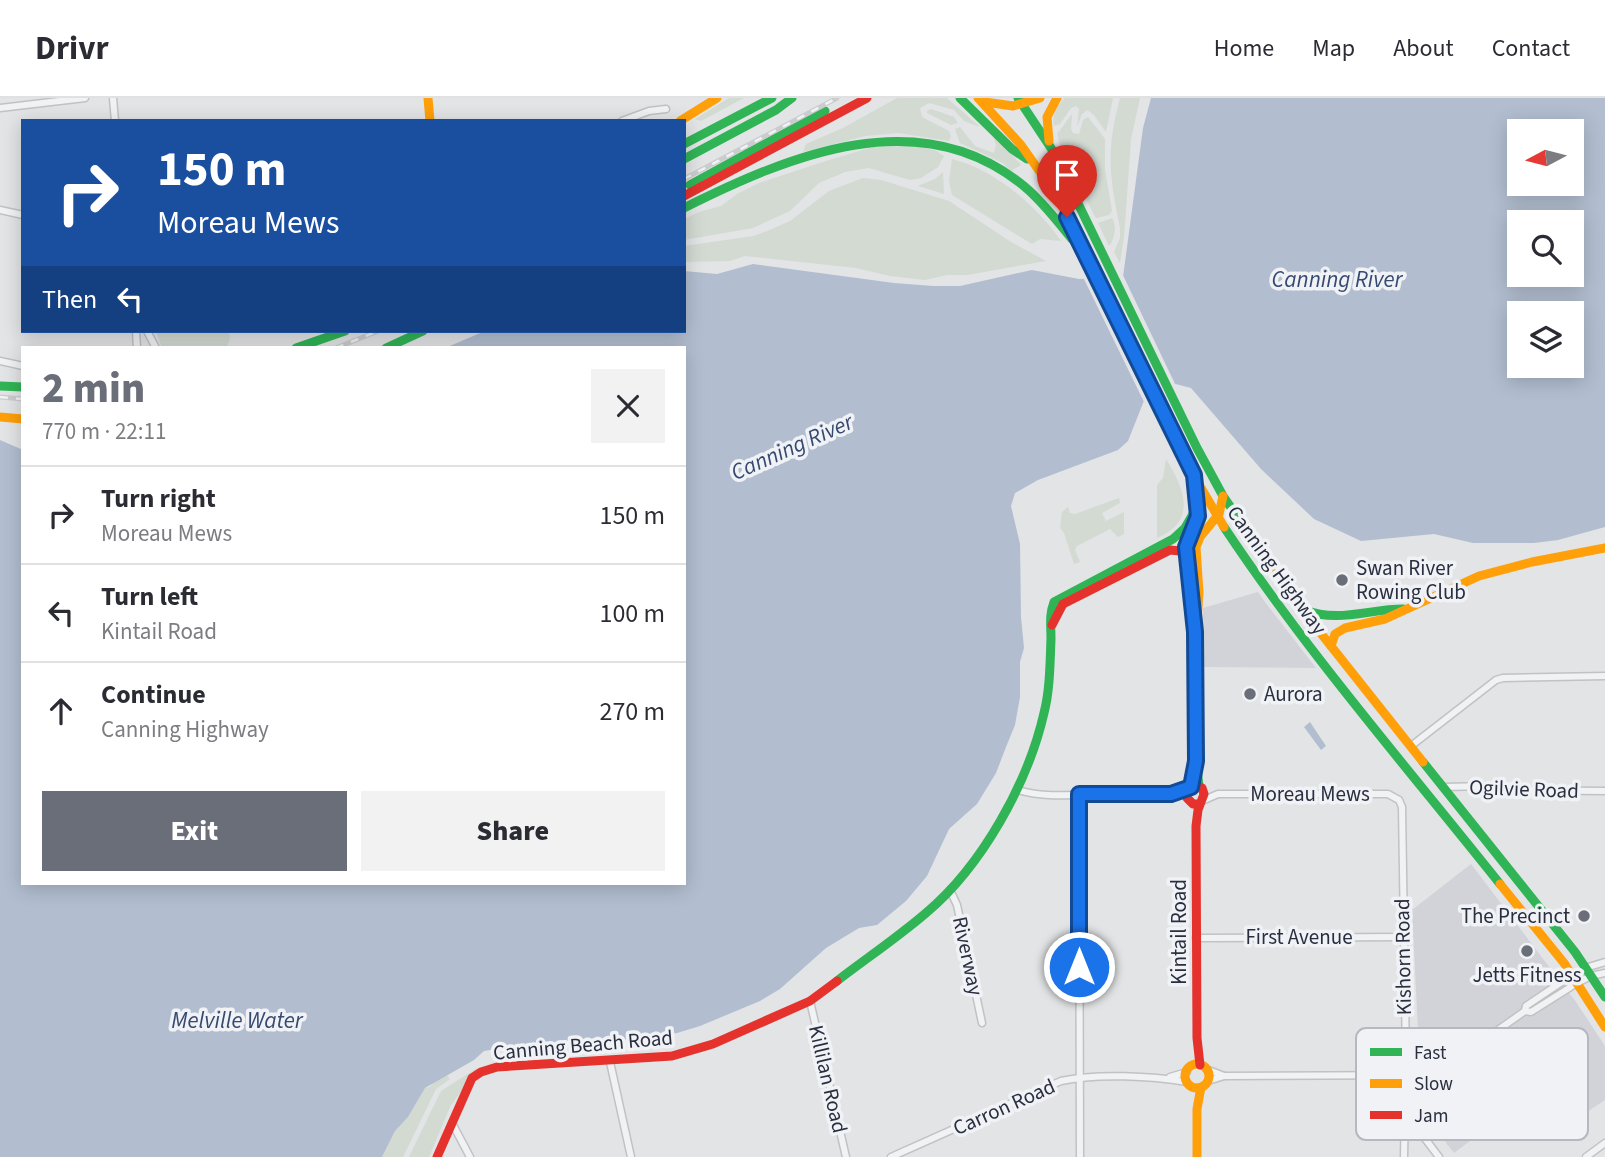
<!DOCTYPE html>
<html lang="en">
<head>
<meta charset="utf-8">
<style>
	body { margin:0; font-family:"Source Sans 3",sans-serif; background:#f2f2f3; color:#2b2b33; height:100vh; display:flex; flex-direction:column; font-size:26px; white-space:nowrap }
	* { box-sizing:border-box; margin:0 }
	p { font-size:23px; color:#7c7c81 }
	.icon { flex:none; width:38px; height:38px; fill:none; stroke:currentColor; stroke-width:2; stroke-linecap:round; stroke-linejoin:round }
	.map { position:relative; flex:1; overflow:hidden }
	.side { position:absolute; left:21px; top:248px; width:665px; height:539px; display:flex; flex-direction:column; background:#fff; border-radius:0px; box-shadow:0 4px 18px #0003 }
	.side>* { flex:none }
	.top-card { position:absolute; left:21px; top:21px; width:665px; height:214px; border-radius:0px; box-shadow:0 4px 18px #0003; background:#1a4fa0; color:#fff; overflow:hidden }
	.needle { width:46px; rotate:263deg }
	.controls { position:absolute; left:1507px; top:21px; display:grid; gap:14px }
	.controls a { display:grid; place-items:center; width:77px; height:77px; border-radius:0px; background:#fff; box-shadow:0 4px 18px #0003; font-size:35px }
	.pin { position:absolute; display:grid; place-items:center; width:60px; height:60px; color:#fff; margin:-72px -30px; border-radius:50% 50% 50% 0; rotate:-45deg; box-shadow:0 0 7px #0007 }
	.pin .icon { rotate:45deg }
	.me { position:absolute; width:77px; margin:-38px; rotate:0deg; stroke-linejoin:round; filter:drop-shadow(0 0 5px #0008) }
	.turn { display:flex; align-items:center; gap:24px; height:147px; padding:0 21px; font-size:32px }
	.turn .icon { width:91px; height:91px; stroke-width:2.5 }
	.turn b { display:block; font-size:49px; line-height:60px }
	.then { display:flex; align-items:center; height:66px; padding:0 21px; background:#0003; gap:14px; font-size:26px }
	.round { display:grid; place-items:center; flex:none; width:74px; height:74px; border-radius:0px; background:#f2f2f3 }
	.headline { display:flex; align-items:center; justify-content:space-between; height:119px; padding:0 21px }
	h1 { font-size:42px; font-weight:800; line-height:52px; color:#6a6e79 }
	.cta { display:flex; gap:14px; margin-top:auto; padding:14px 21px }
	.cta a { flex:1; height:80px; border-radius:0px; background:#6a6e79; color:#fff; font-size:28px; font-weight:800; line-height:80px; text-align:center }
	.cta a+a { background:#f2f2f3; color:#2b2b33 }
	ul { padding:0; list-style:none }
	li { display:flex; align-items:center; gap:21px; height:98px; padding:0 21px; border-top:2px solid #e1e1e2 }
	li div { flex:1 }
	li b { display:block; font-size:26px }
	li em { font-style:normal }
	header { display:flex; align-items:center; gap:42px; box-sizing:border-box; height:98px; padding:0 35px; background:#fff; border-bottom:2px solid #e1e1e2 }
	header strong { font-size:33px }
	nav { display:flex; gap:38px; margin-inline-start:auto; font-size:24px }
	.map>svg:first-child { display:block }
	.built { fill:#d1d3d9 }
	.green { fill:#d2dad2 }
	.water { fill:#b2bed0; fill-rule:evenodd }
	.pier { fill:#e2e4e6 }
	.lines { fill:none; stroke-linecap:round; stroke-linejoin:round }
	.street-casing { stroke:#c0c2c4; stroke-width:9 }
	.street { stroke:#f1f2f4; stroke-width:6 }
	.fast { stroke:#30b455; stroke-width:9 }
	.slow { stroke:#ff9f0a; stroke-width:9 }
	.jam { stroke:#e5322d; stroke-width:9 }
	.rail-casing { stroke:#cbccce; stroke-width:5 }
	.rail { stroke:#f0f2f6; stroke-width:2.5; stroke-dasharray:8; stroke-linecap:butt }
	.route-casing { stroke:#114b97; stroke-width:18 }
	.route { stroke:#1a73e8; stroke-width:12 }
	.poi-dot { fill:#6a6e79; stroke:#f0f2f6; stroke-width:2.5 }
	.labels { text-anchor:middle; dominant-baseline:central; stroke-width:7; stroke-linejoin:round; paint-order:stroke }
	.poi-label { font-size:21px; fill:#2a2f3f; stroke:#f0f2f6; text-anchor:start }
	.street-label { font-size:21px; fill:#2a2f3f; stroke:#f0f2f6 }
	.water-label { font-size:23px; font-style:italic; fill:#364a71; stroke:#f0f2f6 }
	.key { fill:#f0f2f6; stroke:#b5b8bf; stroke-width:2 }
	.key-label { font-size:19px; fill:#2a2f3f }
</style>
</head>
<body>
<header>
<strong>Drivr</strong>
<nav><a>Home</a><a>Map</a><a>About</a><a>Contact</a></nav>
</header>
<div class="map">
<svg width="1605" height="1059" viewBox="0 0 1605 1059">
	<rect width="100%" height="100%" fill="#e2e4e6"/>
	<g class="built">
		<path d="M1258,494L1265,504L1316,570L1203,569V510Z"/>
		<path d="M1471,766L1576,904L1605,948V1002L1581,1018L1553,981L1454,1055L1422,1014L1412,812Z"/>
	</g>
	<g class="green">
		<path d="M729,0H744L701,23L695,21Z"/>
		<path d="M897,0H947L980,29L964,23L954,12L929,5L920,10L922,19L949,33L951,38L949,43L898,35L865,38L803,54L806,46L843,30Z"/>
		<path d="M1065,0H1113L1106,34L1094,17L1087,12L1082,16L1077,29L1079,11L1076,8L1071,10L1060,26L1054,28C1051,17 1058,7 1065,0Z"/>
		<path d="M1120,0H1140L1131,41L1124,139L1120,165L1114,154L1120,140V130C1109,76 1106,54 1120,0Z"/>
		<path d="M931,11L954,19L958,25L951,27L927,15V13Z"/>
		<path d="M1072,16L1071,31L1073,35L1079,36L1083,22L1088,19L1105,41V71L1112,113L1109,117L1096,120L1094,117L1060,47L1057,36Z"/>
		<path d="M960,29L975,48L994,55L996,47L992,34L1021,67L1011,73L1003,65L960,45L955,31Z"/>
		<path d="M914,48L935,52L944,58L938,69L921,80L910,82L869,70L845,74L819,85L790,113L753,130L684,142V121L699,114L721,108L737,96L759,85L826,63L873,49Z"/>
		<path d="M952,61C994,71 1037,108 1061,143L1040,141L1032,146L952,97L949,83Z"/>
		<path d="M943,74L944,96L918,88L935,81Z"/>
		<path d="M863,80L881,82L949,103L1011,144L1046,163L967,177H947L925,182L890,178L856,170L745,158L730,163L684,164V148L754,138L772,131L790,123L829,93Z"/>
		<path d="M1112,120C1117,127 1115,141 1109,148L1098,125Z"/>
		<path d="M156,233H229L230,241L226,250H162Z"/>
		<path d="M1166,361C1184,390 1198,423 1157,440V387L1163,380Z"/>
		<path d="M1119,400L1120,405L1102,415L1106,423L1124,414V436L1118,439L1110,431L1077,448L1075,452L1080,464L1074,466L1064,435L1060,430L1062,414L1068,409L1070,415L1075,416Z"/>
		<path d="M477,970L450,1009L429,1059H409L441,993Z"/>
		<path d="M444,974L450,981L436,991L403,1059H382L395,1033L408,1019L425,990L430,989Z"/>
	</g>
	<g class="water">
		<path d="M1151,0H1605V429L1558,442L1534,445H1473L1434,436L1361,443L1314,421L1261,371L1191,290L1164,283L1147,295L1128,343L1118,352L1038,382L1015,395L1011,408L1020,446L1021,519L1024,550L1020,564V599L1015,627L1006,649L996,675L977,706L949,731L927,778L906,803L877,827L859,830L826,850L780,891L760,903L700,928L677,935L639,941L526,946L484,953L474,962L425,990L408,1019L395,1033L382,1059H0V342L23,352V786H684V250H445L485,233H684V173L717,176L753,166L894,185L933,188H960L1032,172L1079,181L1123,179L1143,30ZM1519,33H1572V86H1519ZM1519,124H1572V177H1519ZM1519,215H1572V268H1519Z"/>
		<path d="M1310,624L1326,648L1321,652L1304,629Z"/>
	</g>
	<path class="pier" d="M1120,171L1177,290L1165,287L1150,297L1146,308L1082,177L1120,175Z"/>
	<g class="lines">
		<g class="street-casing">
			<g id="street">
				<path d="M113,0L115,23"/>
				<path d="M0,10L85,0"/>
				<path d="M622,23L649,13L666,11"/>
				<path d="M0,112L23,117"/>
				<path d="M136,233L137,250"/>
				<path d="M147,233L156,250"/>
				<path d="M0,263L23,268"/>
				<path d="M1411,648L1496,582L1503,580L1605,578"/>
				<path d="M1443,689L1488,688L1512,692L1605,693"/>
				<path d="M1018,692C1044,700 1073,697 1101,696C1130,696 1160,698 1189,691"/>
				<path d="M1079,697L1080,1059"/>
				<path d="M1204,702L1218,696H1388L1399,702L1402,709L1406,962L1404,1059"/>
				<path d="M950,792L957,807L982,925"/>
				<path d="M1196,840L1402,839"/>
				<path d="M1585,870L1605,864"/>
				<path d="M810,903L846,1059"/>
				<path d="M1525,913L1526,908L1572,877"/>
				<path d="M610,964L631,1059"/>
				<path d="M1206,971L1224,978"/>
				<path d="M1170,979L1187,974"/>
				<path d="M1208,983L1224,978L1434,977L1525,913L1531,914L1577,885L1591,878L1605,875"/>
				<path d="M452,1025L470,1059"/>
				<path d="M1404,1033L1420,1034L1439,1059"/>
				<path d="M891,1059L1061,983C1097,975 1152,978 1187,984"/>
				<path d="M1586,1059L1605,1045"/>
			</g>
		</g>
		<use href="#street" class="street"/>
		<g class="fast">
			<path d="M960,0L1012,51L1027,61"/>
			<path d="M1018,0L1051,50L1197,350L1223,398L1248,434"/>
			<path d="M684,46L772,0"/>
			<path d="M684,61L776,12L792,0"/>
			<path d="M690,87L825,13"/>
			<path d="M684,110C790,57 921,2 1025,89C1043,104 1057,123 1072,141"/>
			<path d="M296,250L345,233"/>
			<path d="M386,250L423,233"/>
			<path d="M0,288L23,289"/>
			<path d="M1195,386L1198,418L1186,449L1195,534L1196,663L1199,688"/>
			<path d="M1224,429C1307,554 1406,668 1500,786"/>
			<path d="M1305,512C1338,525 1369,511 1403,511"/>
			<path d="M1423,664L1575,854L1605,899"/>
			<path d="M837,883C867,860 898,839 926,815C982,768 1028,685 1044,615C1050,592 1050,565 1051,541C1051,527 1049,517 1054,504L1173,441L1185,430L1197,409"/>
		</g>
		<g class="slow">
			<path d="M428,0L430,23"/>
			<path d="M978,0L1021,47L1057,98L1194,378L1224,429"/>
			<path d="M985,4L1013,8L1040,0"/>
			<path d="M680,23L717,0"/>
			<path d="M1049,43L1047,19L1057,0"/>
			<path d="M0,319L23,321"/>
			<path d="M1248,434L1300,509L1423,664"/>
			<path d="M1197,522L1199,495L1196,449L1200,439L1219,416L1223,398"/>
			<path d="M1331,548L1335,536L1345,530L1385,521L1479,478L1532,464L1605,450"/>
			<path d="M1500,786L1564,865L1605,929"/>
			<circle cx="1197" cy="978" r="12"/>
			<path d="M1197,1059V1011L1201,989"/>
		</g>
		<g class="jam">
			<path d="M684,98L867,0"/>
			<path d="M1052,527L1063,506L1170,452L1180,453L1187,458"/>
			<path d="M1200,706H1193L1187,700V693L1194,687L1202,690L1204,696L1198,712L1196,728L1197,940L1200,967"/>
			<path d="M437,1059L472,980L481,974L497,969L672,958L713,946L810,903L837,883"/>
		</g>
		<g class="rail-casing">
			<g id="rail">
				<path d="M684,81L837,0"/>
				<path d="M336,250L378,233"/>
				<path d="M0,299L23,301"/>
			</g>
		</g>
		<use href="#rail" class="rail"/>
	</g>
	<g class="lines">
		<g class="route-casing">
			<path id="route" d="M1067,119L1194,377L1198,418L1186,449L1195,534L1196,663L1191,689L1171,696H1079V869"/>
		</g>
		<use href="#route" class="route"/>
	</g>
	<g class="poi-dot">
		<circle cx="1342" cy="482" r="7"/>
		<circle cx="1250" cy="596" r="7"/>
		<circle cx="1584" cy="818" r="7"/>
		<circle cx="1527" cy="853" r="7"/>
	</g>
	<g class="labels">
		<g class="poi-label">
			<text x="1356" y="470">Swan River<tspan x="1356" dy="24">Rowing Club</tspan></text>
			<text x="1264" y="596">Aurora</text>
			<text x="1570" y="818" text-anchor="end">The Precinct</text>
			<text x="1527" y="877" text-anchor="middle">Jetts Fitness</text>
		</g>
		<g class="street-label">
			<text transform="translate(1277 472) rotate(54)">Canning Highway</text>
			<text transform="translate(1524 691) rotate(2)">Ogilvie Road</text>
			<text x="1310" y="696">Moreau Mews</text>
			<text transform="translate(1179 834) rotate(-90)">Kintail Road</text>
			<text x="1299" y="839">First Avenue</text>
			<text transform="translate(968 858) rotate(78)">Riverway</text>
			<text transform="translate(1403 859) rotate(-91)">Kishorn Road</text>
			<text transform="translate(583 947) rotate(-5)">Canning Beach Road</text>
			<text transform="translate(828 981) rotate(77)">Killilan Road</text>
			<text transform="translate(1004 1009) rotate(-24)">Carron Road</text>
		</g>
		<g class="water-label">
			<text x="1337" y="181">Canning River</text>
			<text transform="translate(792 349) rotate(-24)">Canning River</text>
			<text x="237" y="922">Melville Water</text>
		</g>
	</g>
	<rect x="1356" y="930" width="232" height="112" rx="10" class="key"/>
	<rect x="1370" y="950" width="32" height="8" fill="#30b455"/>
	<rect x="1370" y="981" width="32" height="9" fill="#ff9f0a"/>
	<rect x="1370" y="1013" width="32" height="8" fill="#e5322d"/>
	<g class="key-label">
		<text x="1414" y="961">Fast</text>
		<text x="1414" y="992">Slow</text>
		<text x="1414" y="1024">Jam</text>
	</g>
</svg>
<div class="controls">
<a><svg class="needle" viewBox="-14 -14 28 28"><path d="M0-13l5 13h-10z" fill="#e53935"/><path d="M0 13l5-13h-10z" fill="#7c7c81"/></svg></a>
<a><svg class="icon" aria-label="search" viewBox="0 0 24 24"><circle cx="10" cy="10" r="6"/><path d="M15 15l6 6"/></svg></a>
<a><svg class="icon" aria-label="layers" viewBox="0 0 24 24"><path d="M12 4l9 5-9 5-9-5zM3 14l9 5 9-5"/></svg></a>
</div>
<div class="pin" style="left:1067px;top:119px;background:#d93025"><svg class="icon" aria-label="arrive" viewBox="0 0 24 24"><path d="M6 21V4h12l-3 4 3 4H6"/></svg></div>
<svg class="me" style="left:1079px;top:869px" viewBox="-20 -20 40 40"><circle r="17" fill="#1a73e8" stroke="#fff" stroke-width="3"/><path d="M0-11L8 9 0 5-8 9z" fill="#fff"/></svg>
<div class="top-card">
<div class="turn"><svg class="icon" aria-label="right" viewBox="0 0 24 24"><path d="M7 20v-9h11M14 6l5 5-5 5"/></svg><div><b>150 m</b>Moreau Mews</div></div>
<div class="then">Then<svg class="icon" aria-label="left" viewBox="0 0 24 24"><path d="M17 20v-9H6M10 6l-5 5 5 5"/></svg></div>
</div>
<section class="side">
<div class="headline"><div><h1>2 min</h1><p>770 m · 22:11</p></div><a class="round"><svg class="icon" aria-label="close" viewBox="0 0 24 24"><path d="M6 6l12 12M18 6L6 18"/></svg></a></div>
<ul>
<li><svg class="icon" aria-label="right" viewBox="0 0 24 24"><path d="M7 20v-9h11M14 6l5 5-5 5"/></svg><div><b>Turn right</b><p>Moreau Mews</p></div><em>150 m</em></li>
<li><svg class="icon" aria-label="left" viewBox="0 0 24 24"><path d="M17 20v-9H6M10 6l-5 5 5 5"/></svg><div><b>Turn left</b><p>Kintail Road</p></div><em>100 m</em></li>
<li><svg class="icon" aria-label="ahead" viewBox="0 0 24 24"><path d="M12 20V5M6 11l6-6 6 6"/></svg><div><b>Continue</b><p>Canning Highway</p></div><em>270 m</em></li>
</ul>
<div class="cta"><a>Exit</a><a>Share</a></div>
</section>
</div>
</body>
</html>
